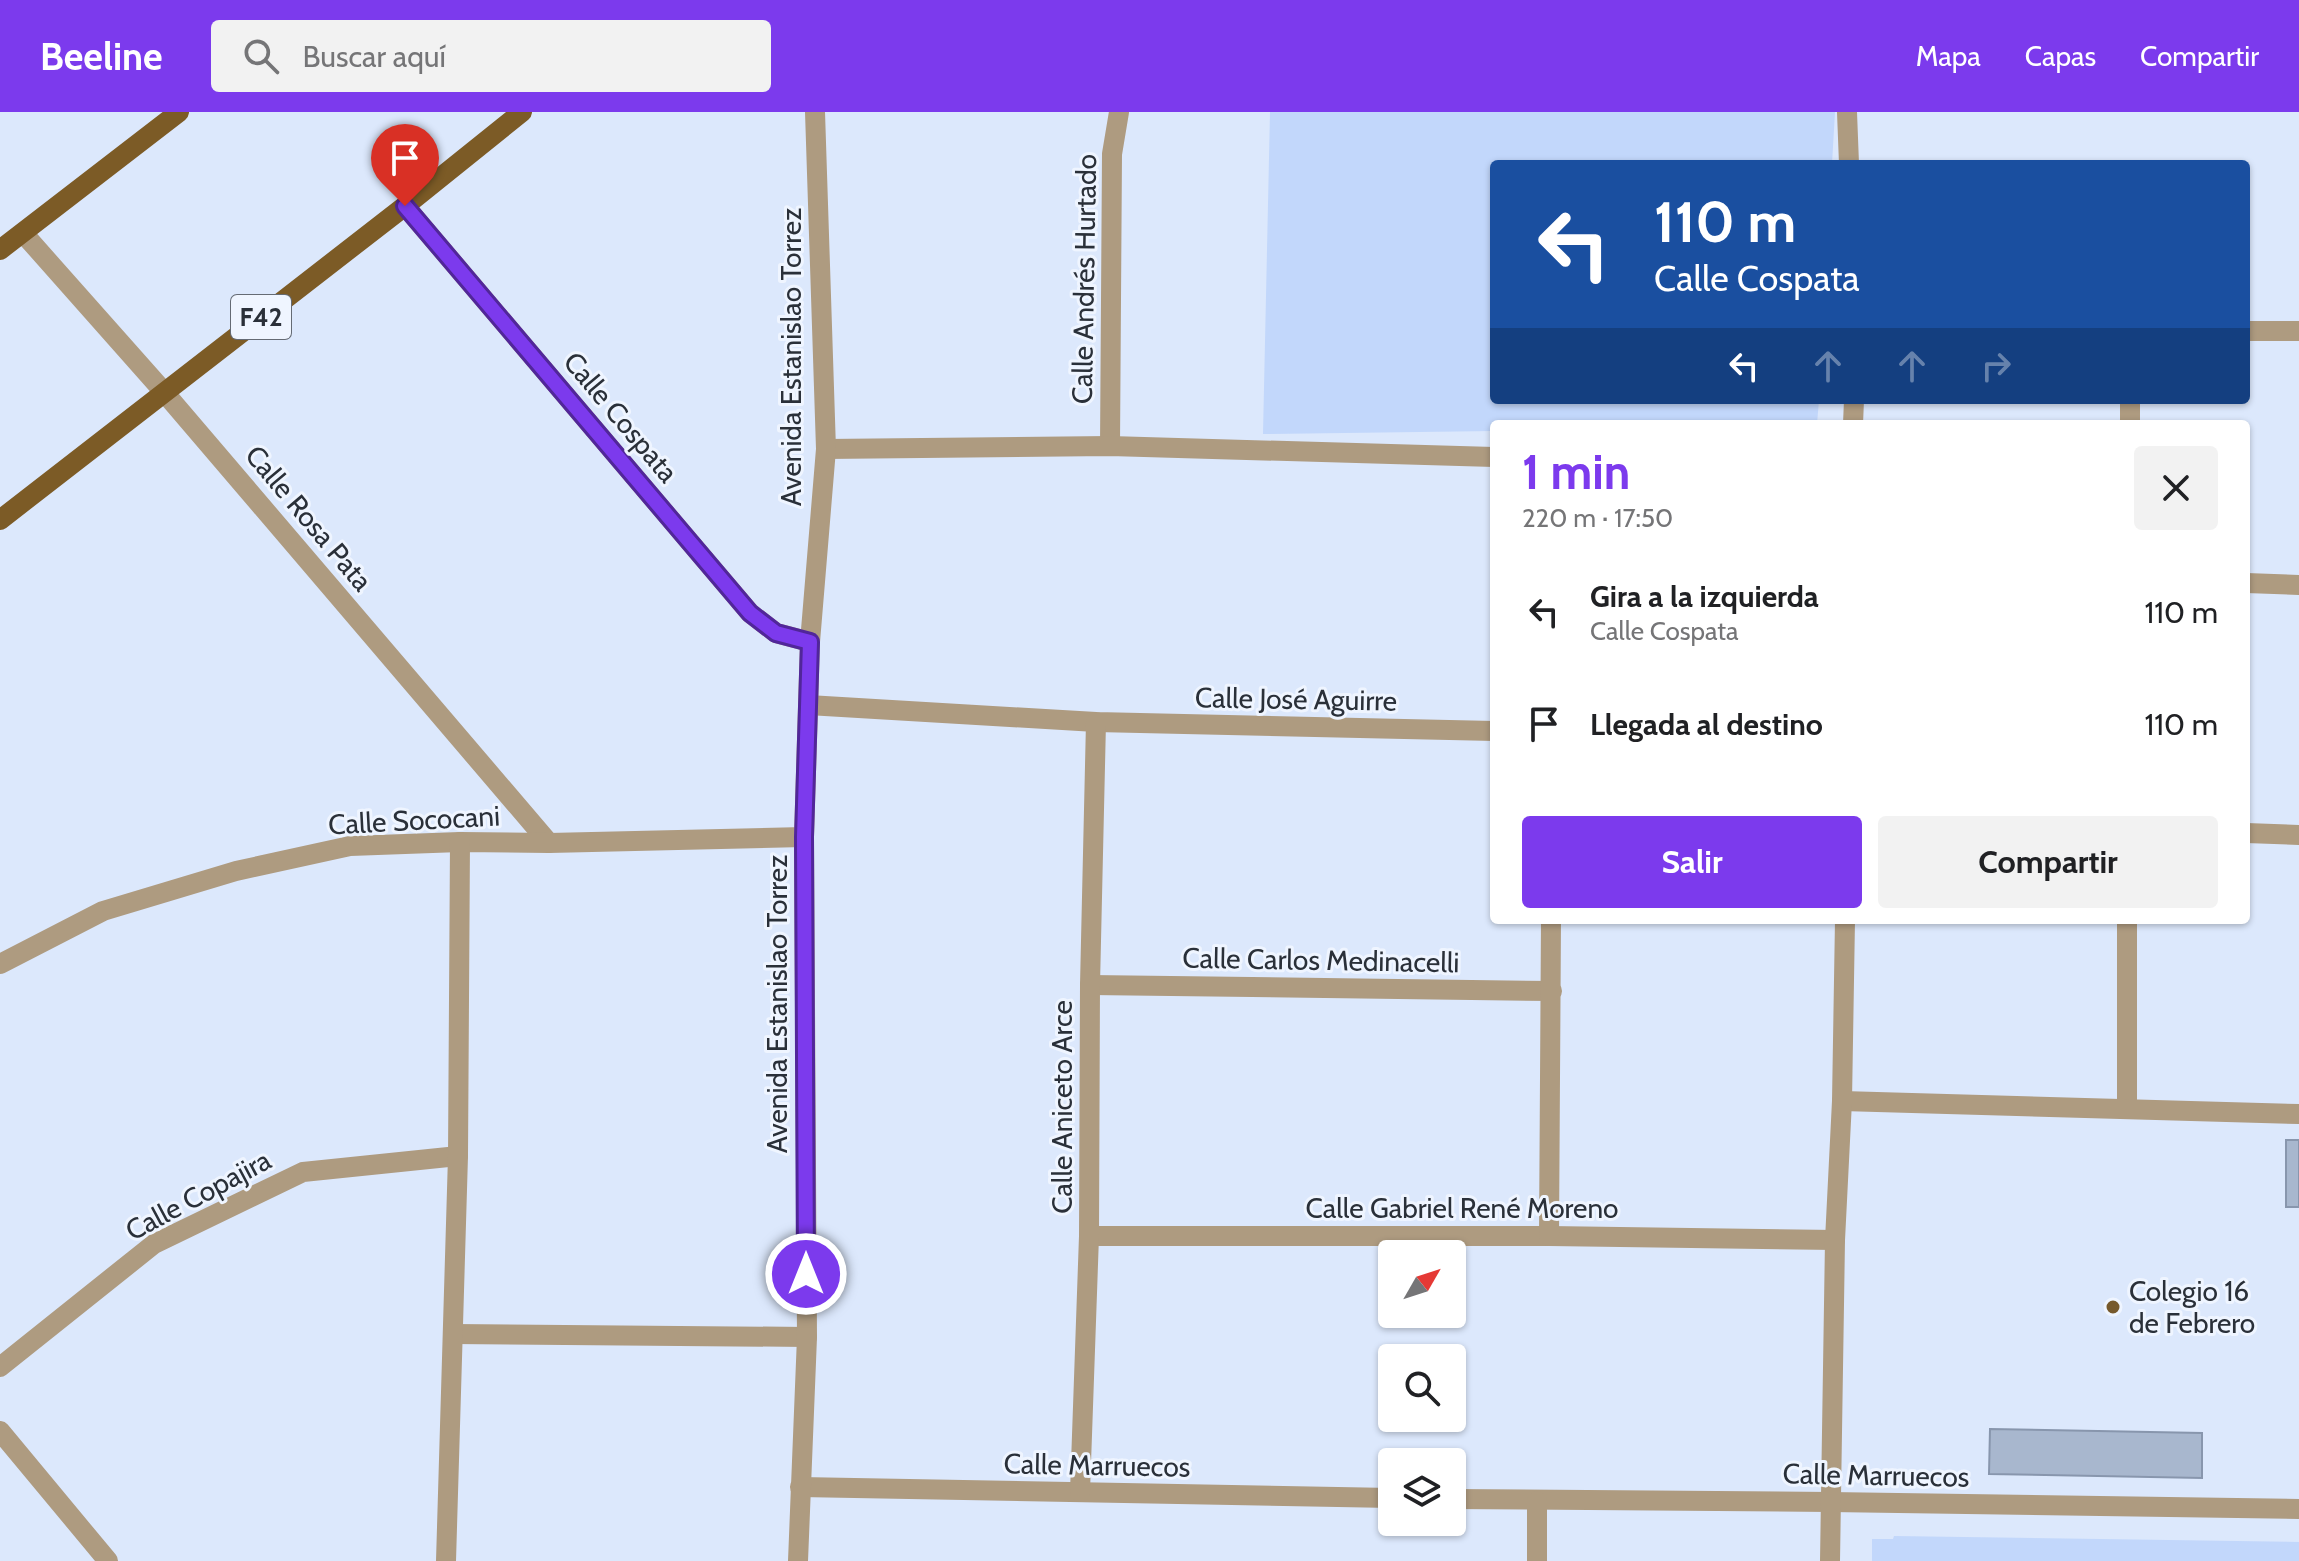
<!DOCTYPE html>
<html lang="es">
<head>
<meta charset="utf-8">
<style>
	body { margin:0; font-family:Cabin,sans-serif; background:#f2f2f2; color:#202124; height:100vh; display:flex; flex-direction:column; font-size:30px; white-space:nowrap }
	* { box-sizing:border-box; margin:0 }
	p { font-size:26px; color:#757577 }
	.icon { flex:none; width:44px; height:44px; fill:none; stroke:currentColor; stroke-width:2; stroke-linecap:round; stroke-linejoin:round }
	.map { position:relative; flex:1; overflow:hidden }
	.drawer { position:absolute; left:1490px; top:308px; width:760px; height:504px; display:flex; flex-direction:column; background:#fff; border-radius:8px; box-shadow:0 2px 6px #0004 }
	.drawer>* { flex:none }
	.banner { position:absolute; left:1490px; top:48px; width:760px; height:244px; border-radius:8px; box-shadow:0 2px 6px #0004; background:#1a4fa0; color:#fff; overflow:hidden }
	.needle { width:52px; rotate:51deg }
	.buttons { position:absolute; left:1378px; top:1128px; display:grid; gap:16px }
	.buttons a { display:grid; place-items:center; width:88px; height:88px; border-radius:8px; background:#fff; box-shadow:0 2px 6px #0004; font-size:40px }
	.pin { position:absolute; display:grid; place-items:center; width:68px; height:68px; color:#fff; margin:-82px -34px; border-radius:50% 50% 50% 0; rotate:-45deg; box-shadow:0 0 8px #0007 }
	.pin .icon { rotate:45deg }
	.me { position:absolute; width:88px; margin:-44px; rotate:0deg; stroke-linejoin:round; filter:drop-shadow(0 0 6px #0008) }
	.turn { display:flex; align-items:center; gap:28px; height:168px; padding:0 32px; font-size:36px }
	.turn .icon { width:104px; height:104px; stroke-width:2.5 }
	.turn b { display:block; font-size:56px; line-height:68px }
	.lanes { display:flex; align-items:center; height:76px; padding:0 32px; background:#0003; justify-content:center; gap:40px; direction:ltr }
	.lanes .off { opacity:.35 }
	.round { display:grid; place-items:center; flex:none; width:84px; height:84px; border-radius:8px; background:#f2f2f2 }
	.head { display:flex; align-items:center; justify-content:space-between; height:136px; padding:0 32px }
	h1 { font-size:48px; font-weight:700; line-height:60px; color:#7c3aed }
	.primary-button { display:flex; gap:16px; margin-top:auto; padding:16px 32px }
	.primary-button a { flex:1; height:92px; border-radius:8px; background:#7c3aed; color:#fff; font-size:32px; font-weight:700; line-height:92px; text-align:center }
	.primary-button a+a { background:#f2f2f2; color:#202124 }
	ul { padding:0; list-style:none }
	li { display:flex; align-items:center; gap:24px; height:112px; padding:0 32px }
	li div { flex:1 }
	li b { display:block; font-size:30px }
	li em { font-style:normal }
	header { display:flex; align-items:center; gap:48px; box-sizing:border-box; height:112px; padding:0 40px; background:#7c3aed; color:#fff }
	header strong { font-size:38px }
	nav { display:flex; gap:44px; margin-inline-start:auto; font-size:28px }
	.search { width:560px; height:72px; background:#f2f2f2; display:flex; align-items:center; gap:20px; box-sizing:border-box; padding:0 28px; border-radius:8px; color:#757577; font-size:30px }
	.map>svg:first-child { display:block }
	.green { fill:#c2d7fb }
	.building { fill:#a8b7ce; stroke:#8896ad; stroke-width:2 }
	.lines { fill:none; stroke-linecap:round; stroke-linejoin:round }
	.minor { stroke:#ae9b80; stroke-width:20 }
	.tertiary { stroke:#ae9b80; stroke-width:20 }
	.primary { stroke:#7c5b26; stroke-width:20 }
	.route-casing { stroke:#51269a; stroke-width:20 }
	.route { stroke:#7c3aed; stroke-width:14 }
	.poi-dot { fill:#76592c; stroke:#eff5ff; stroke-width:3 }
	.labels { text-anchor:middle; dominant-baseline:central; stroke-width:6; stroke-linejoin:round; paint-order:stroke }
	.shield { fill:#eff5ff; stroke:#656b74; stroke-width:2 }
	.shield-label { font-size:26px; font-weight:bold; fill:#2a3039 }
	.street-label { font-size:28px; fill:#2a3039; stroke:#eff5ff }
	.poi-label { font-size:28px; fill:#2a3039; stroke:#eff5ff; text-anchor:start }
</style>
</head>
<body>
<header>
<strong>Beeline</strong>
<div class="search"><svg class="icon" aria-label="search" viewBox="0 0 24 24"><circle cx="10" cy="10" r="6"/><path d="M15 15l6 6"/></svg>Buscar aquí</div>
<nav><a>Mapa</a><a>Capas</a><a>Compartir</a></nav>
</header>
<div class="map">
<svg width="2299" height="1449" viewBox="0 0 2299 1449">
	<rect width="100%" height="100%" fill="#dce8fc"/>
	<g class="green">
		<path d="M1270,0H1835L1832,52H1494V288H1819L1817,312H1494V319L1263,322Z"/>
		<path d="M1894,1424L2299,1430V1449H1872V1427H1893Z"/>
	</g>
	<g class="building">
		<rect x="2286" y="1028" width="13" height="67"/>
		<path d="M1990,1317L2202,1321V1366L1989,1362Z"/>
	</g>
	<g class="lines">
		<g class="minor">
			<path d="M1847,0L1849,52"/>
			<path d="M405,94L750,501L776,521L810,530"/>
			<path d="M23,121L164,280L549,731"/>
			<path d="M2246,219H2299"/>
			<path d="M1853,312L1854,288"/>
			<path d="M2130,312V288"/>
			<path d="M1110,334L1112,42L1119,0"/>
			<path d="M826,337L1110,334L1494,345"/>
			<path d="M2246,471L2299,473"/>
			<path d="M808,593L1096,610L1494,619"/>
			<path d="M2246,721L2299,723"/>
			<path d="M2127,808V997"/>
			<path d="M0,852L103,799L236,759L350,734L460,730L549,731L804,725"/>
			<path d="M1090,873L1552,879"/>
			<path d="M1842,989L2299,1002"/>
			<path d="M1089,1124H1549L1835,1128"/>
			<path d="M1549,1124L1551,808"/>
			<path d="M453,1222L807,1225"/>
			<path d="M0,1255L154,1132L303,1060L458,1044"/>
			<path d="M0,1319L108,1449"/>
			<path d="M800,1375L1392,1386"/>
			<path d="M1080,1380L1089,1124L1090,873L1096,610"/>
			<path d="M1452,1387L1830,1390L2299,1397"/>
			<path d="M446,1449L458,1044L460,730"/>
			<path d="M1537,1449V1389"/>
			<path d="M1830,1449L1835,1128L1842,989L1845,808"/>
		</g>
		<path class="tertiary" d="M798,1449L807,1225L804,725L810,530L826,337L815,0"/>
		<g class="primary">
			<path d="M0,138L179,0"/>
			<path d="M0,408L405,94L522,0"/>
		</g>
	</g>
	<g class="lines">
		<g class="route-casing">
			<path id="route" d="M405,94L750,501L776,521L810,530L804,725L806,1162"/>
		</g>
		<use href="#route" class="route"/>
	</g>
	<circle class="poi-dot" cx="2113" cy="1195" r="8"/>
	<g class="labels">
		<rect class="shield" x="231" y="183" width="60" height="44" rx="6"/>
		<g class="shield-label">
			<text x="261" y="205">F42</text>
		</g>
		<g class="street-label">
			<text transform="translate(1084 167) rotate(-89)">Calle Andrés Hurtado</text>
			<text transform="translate(791 245) rotate(-90)">Avenida Estanislao Torrez</text>
			<text transform="translate(621 305) rotate(50)">Calle Cospata</text>
			<text transform="translate(309 406) rotate(50)">Calle Rosa Pata</text>
			<text transform="translate(1296 587) rotate(1)">Calle José Aguirre</text>
			<text transform="translate(414 708) rotate(-3)">Calle Sococani</text>
			<text transform="translate(1321 848) rotate(1)">Calle Carlos Medinacelli</text>
			<text transform="translate(777 892) rotate(-90)">Avenida Estanislao Torrez</text>
			<text transform="translate(1062 995) rotate(-90)">Calle Aniceto Arce</text>
			<text transform="translate(198 1083) rotate(-28)">Calle Copajira</text>
			<text x="1462" y="1096">Calle Gabriel René Moreno</text>
			<text transform="translate(1097 1353) rotate(1)">Calle Marruecos</text>
			<text transform="translate(1876 1363) rotate(1)">Calle Marruecos</text>
		</g>
		<g class="poi-label">
			<text x="2129" y="1179">Colegio 16<tspan x="2129" dy="32">de Febrero</tspan></text>
		</g>
	</g>
</svg>
<div class="buttons">
<a><svg class="needle" viewBox="-14 -14 28 28"><path d="M0-13l5 13h-10z" fill="#e53935"/><path d="M0 13l5-13h-10z" fill="#757577"/></svg></a>
<a><svg class="icon" aria-label="search" viewBox="0 0 24 24"><circle cx="10" cy="10" r="6"/><path d="M15 15l6 6"/></svg></a>
<a><svg class="icon" aria-label="layers" viewBox="0 0 24 24"><path d="M12 4l9 5-9 5-9-5zM3 14l9 5 9-5"/></svg></a>
</div>
<div class="pin" style="left:405px;top:94px;background:#d93025"><svg class="icon" aria-label="arrive" viewBox="0 0 24 24"><path d="M6 21V4h12l-3 4 3 4H6"/></svg></div>
<svg class="me" style="left:806px;top:1162px" viewBox="-20 -20 40 40"><circle r="17" fill="#7c3aed" stroke="#fff" stroke-width="3"/><path d="M0-11L8 9 0 5-8 9z" fill="#fff"/></svg>
<div class="banner">
<div class="turn"><svg class="icon" aria-label="left" viewBox="0 0 24 24"><path d="M17 20v-9H6M10 6l-5 5 5 5"/></svg><div><b>110 m</b>Calle Cospata</div></div>
<div class="lanes"><svg class="icon" aria-label="left" viewBox="0 0 24 24"><path d="M17 20v-9H6M10 6l-5 5 5 5"/></svg><svg class="icon off" aria-label="ahead" viewBox="0 0 24 24"><path d="M12 20V5M6 11l6-6 6 6"/></svg><svg class="icon off" aria-label="ahead" viewBox="0 0 24 24"><path d="M12 20V5M6 11l6-6 6 6"/></svg><svg class="icon off" aria-label="right" viewBox="0 0 24 24"><path d="M7 20v-9h11M14 6l5 5-5 5"/></svg></div>
</div>
<section class="drawer">
<div class="head"><div><h1>1 min</h1><p>220 m · 17:50</p></div><a class="round"><svg class="icon" aria-label="close" viewBox="0 0 24 24"><path d="M6 6l12 12M18 6L6 18"/></svg></a></div>
<ul>
<li><svg class="icon" aria-label="left" viewBox="0 0 24 24"><path d="M17 20v-9H6M10 6l-5 5 5 5"/></svg><div><b>Gira a la izquierda</b><p>Calle Cospata</p></div><em>110 m</em></li>
<li><svg class="icon" aria-label="arrive" viewBox="0 0 24 24"><path d="M6 21V4h12l-3 4 3 4H6"/></svg><div><b>Llegada al destino</b></div><em>110 m</em></li>
</ul>
<div class="primary-button"><a>Salir</a><a>Compartir</a></div>
</section>
</div>
</body>
</html>
